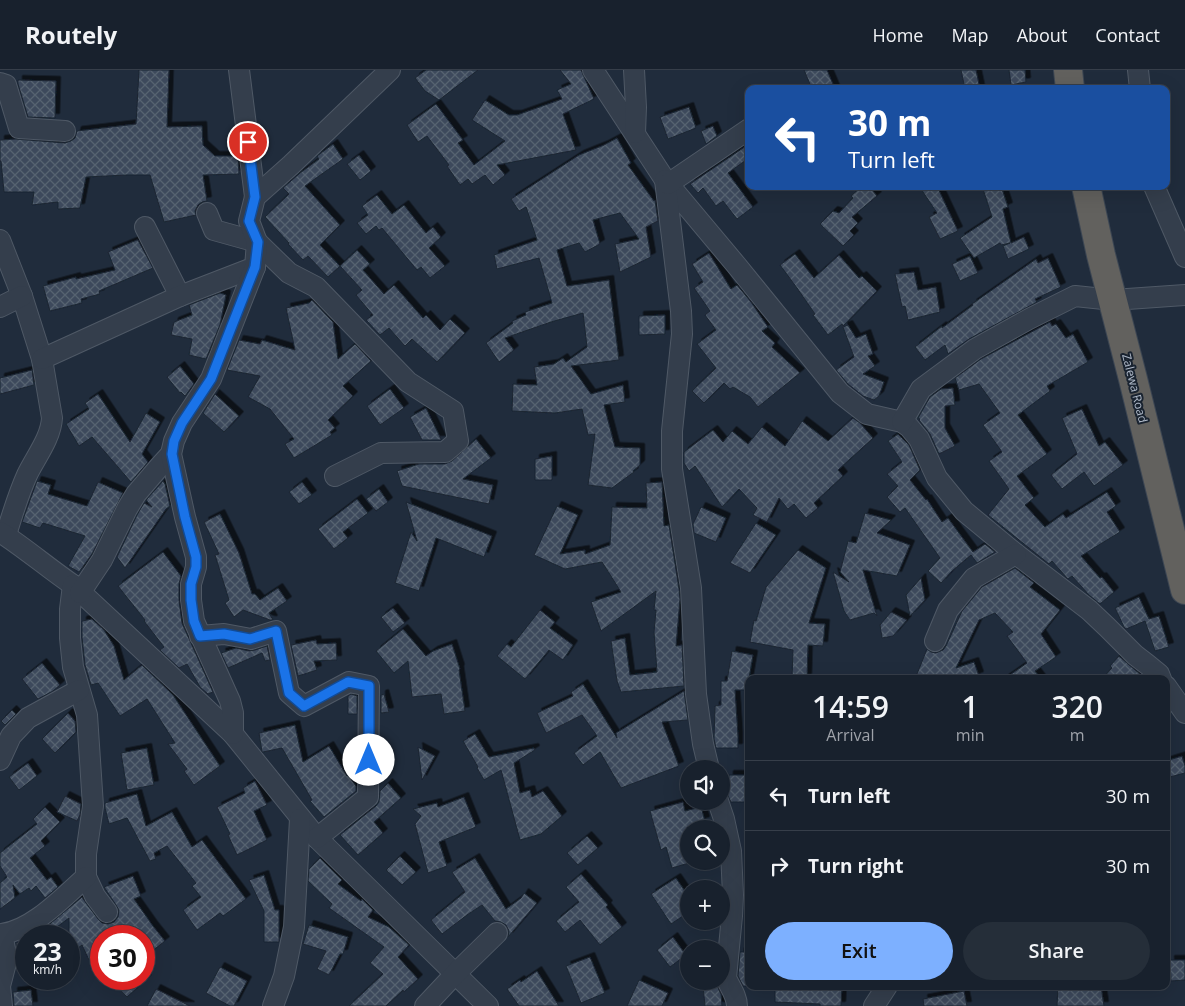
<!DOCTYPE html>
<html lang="en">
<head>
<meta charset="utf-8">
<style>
	body { margin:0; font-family:"Open Sans",sans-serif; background:#252e39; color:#f1f3f6; height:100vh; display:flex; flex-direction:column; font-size:19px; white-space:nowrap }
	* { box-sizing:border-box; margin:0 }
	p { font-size:16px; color:#9fa3aa }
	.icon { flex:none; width:28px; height:28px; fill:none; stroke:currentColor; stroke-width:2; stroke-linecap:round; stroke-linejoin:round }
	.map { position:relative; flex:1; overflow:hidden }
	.sheet { position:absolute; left:745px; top:605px; width:425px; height:315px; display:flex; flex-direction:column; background:#18212d; border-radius:10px; box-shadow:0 5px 20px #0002,0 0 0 1px #363e49 }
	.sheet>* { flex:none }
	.banner { position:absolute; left:745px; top:15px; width:425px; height:105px; border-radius:10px; box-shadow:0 5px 20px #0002,0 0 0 1px #363e49; background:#1a4fa0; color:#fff; overflow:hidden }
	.controls { position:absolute; left:680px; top:690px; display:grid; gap:10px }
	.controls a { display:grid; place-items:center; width:50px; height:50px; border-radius:50%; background:#18212d; box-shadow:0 5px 20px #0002,0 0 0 1px #363e49; font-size:25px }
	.speed { position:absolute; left:15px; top:855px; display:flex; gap:10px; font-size:25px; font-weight:700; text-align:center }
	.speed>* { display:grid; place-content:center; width:65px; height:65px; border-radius:50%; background:#18212d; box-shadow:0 5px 20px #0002,0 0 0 1px #363e49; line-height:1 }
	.speed small { font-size:12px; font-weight:400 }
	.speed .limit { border:8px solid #d22; background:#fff; color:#111 }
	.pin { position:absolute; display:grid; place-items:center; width:42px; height:42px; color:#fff; margin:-21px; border:2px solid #fff; border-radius:50%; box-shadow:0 1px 5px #0007 }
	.me { position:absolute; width:55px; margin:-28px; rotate:0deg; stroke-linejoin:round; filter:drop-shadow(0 0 4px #0008) }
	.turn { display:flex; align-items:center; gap:18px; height:105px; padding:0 20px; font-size:22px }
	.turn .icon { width:65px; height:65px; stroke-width:2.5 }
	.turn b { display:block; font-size:35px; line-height:42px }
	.eta { display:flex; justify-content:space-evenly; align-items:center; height:85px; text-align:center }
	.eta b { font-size:30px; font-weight:600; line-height:35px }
	.cta { display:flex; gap:10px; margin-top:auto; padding:10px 20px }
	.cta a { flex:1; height:58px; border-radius:30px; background:#7db0ff; color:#111; font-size:20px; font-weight:600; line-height:58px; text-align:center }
	.cta a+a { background:#252e39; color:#f1f3f6 }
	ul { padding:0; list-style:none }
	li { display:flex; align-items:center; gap:15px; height:70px; padding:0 20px; border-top:1px solid #363e49 }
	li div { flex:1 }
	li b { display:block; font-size:19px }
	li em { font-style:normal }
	header { display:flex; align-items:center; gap:30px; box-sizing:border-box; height:70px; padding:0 25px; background:#18212d; border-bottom:1px solid #363e49 }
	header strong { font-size:24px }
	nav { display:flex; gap:28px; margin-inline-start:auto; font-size:18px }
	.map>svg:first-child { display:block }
	.building { fill:url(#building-cross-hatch); stroke:#1b2532; filter:url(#shadow) }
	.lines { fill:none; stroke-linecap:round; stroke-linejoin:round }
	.minor-casing { stroke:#4f5966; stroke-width:22 }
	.trunk-casing { stroke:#3c4653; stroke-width:30 }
	.minor { stroke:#343e4c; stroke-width:20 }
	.trunk { stroke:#62615e; stroke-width:28 }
	.route-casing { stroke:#114b97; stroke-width:12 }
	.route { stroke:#1a73e8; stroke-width:9 }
	.labels { text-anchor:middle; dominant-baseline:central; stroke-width:4; stroke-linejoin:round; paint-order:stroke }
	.street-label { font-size:12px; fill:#afb9c8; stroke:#192330 }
</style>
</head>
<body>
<header>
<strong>Routely</strong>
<nav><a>Home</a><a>Map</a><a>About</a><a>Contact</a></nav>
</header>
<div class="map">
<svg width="1185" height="936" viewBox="0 0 1185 936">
	<defs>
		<pattern id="building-cross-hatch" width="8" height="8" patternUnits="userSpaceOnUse" patternTransform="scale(1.25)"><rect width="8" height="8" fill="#3c4a5b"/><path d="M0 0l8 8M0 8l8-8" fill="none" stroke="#566271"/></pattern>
		<filter id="shadow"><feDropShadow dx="4.5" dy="-4.5" stdDeviation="0" flood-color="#0009"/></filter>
	</defs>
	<rect width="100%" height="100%" fill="#202c3c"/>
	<g class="building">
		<path d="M139,0H169L167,57L202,56L203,75L215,86H238L239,104L203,105L207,131L202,132L198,135L195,141L196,145L164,152L150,105H127L86,107L80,138L58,139V132L32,135L34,122H4L1,91H0V70L16,69L65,73L71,71L75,68L77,61L136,54Z"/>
		<path d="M426,0H478L439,30L425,21L415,8Z"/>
		<path d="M560,0H581L594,29L563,44L576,80L497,95L505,105L493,115L485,105L472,114L468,109L460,115L447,96L449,95L427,66L418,72L407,55L436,34L463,70L458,73L474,95L505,71L472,50L485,30L509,45H517L562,29L557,20L571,14Z"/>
		<path d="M804,0H827L835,19H812Z"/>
		<path d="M961,0H976L980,19H965Z"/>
		<path d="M1009,0H1025L1026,12L1011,15Z"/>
		<path d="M18,10L56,11L55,48L28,47L18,14Z"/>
		<path d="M689,37L696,58L668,69L660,47Z"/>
		<path d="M713,56L717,66L706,74L701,61Z"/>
		<path d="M617,68L631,93L628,95L654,131L655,130L658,151L646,157L651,187L620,202L615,174L639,169L620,143L593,150L600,174L585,182L579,173L557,180L567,216L609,210L619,290L571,296L591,324L623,315L625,332L604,335L615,377L640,378V395L633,401L634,402L612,418L588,415L595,364L588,365L582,339L555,343L512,341L513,314L537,315L534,297L554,294L563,288L566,292L587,277L583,243L551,252L505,268L514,280L499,292L486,273L513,253L512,251L526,245L525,242L552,233L539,188L497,199L494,185L537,170L526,137L519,141L511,129L579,85L604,75Z"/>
		<path d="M333,74L343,89L305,116L340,155L320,175L340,196L328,207L308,186L303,190L288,174L289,173L265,147L289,124L283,118L300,103L319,89L317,86Z"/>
		<path d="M749,74V88L728,103L753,137L737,149L723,131L716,136L703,118L698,123L690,114Z"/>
		<path d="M359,85L371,101L360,110L347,94Z"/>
		<path d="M862,116H869L877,126L852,147L858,153L850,161L854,165L843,176L820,154L833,141L839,143L853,128L851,126Z"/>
		<path d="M919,116H937L958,161L940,169L929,147L937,143Z"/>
		<path d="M982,116H1001L1008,137L1003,139L1011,173L1024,167L1029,179L1008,189L1003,176L1010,173L1001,175L1000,173L974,188L960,168L992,147Z"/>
		<path d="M377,125L392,144L404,135L426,163L433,157L441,167L429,178L445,196L430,208L421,197L417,200L382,158L379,160L376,156L366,164L357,153L368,145L362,136Z"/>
		<path d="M137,170H138L153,198L99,221L100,224L81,229L82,233L50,241L43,216L76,207V209L115,200L108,182Z"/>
		<path d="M357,180L370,194L363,200L384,224L394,215L423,248L426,245L440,260L450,249L465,263L437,292L412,269L405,276L389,258L380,265L366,250L373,245L356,225L362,220L340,196Z"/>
		<path d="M709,183L731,219L737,215L751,232L768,257L762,261L775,273L772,277L800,303L758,337L750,327L733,317L730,319L724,313L704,333L692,321L716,298L697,274L716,260L705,245L710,241L694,218L703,212L692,194Z"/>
		<path d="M795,184L814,208L839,185L859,208L862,206L877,221L843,256L842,254L828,265L813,245L815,244L797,218L780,195Z"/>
		<path d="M970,186L978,203L960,211L952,194Z"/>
		<path d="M1048,188L1061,217L1035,229L1037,232L969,269L948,284L945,275L925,290L915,277L942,256V258L973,235L972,234L1036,189L1038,193Z"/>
		<path d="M914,202L918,220L936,217L940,242L908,250L905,236L902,237L895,204Z"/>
		<path d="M220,223L226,225L220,255L206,289L189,285L192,269L171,265L174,252L192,245L189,235Z"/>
		<path d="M312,230L333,252L338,289L355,274L371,291L343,316L353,326L328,350L335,358L330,362L332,365L294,388L285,374L294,369L270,339L248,327L260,306L227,300L239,270L260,274L262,270L295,280L286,238L309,233Z"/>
		<path d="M665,245V264L639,265V246Z"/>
		<path d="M1050,252L1052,256L1056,254L1066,268L1073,264L1088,292L1047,316L1050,321L1018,345L1047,384L1017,406L1034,428L1025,435L1045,457L1063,444L1066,448L1107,422L1116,436L1107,442L1120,462L1081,486L1100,508L1102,507L1114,522L1100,534L1089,525L1072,506L1068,509L1052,491L1049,494L988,445L1009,419L989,391L1002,382L983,355L1000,343L979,314L959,320L955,308L981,289Z"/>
		<path d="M848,255L856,268L866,264L873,284L868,286L875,296L863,304L884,312L879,326L874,330L863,326L848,314L836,300L854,287L843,257Z"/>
		<path d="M180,296L194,314L185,326L181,322L180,323L167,307Z"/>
		<path d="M32,300L34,315L0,324V308Z"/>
		<path d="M953,318L955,335L945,336V358L955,376L939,384L930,364L919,350L920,349L918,348L930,327L941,319Z"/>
		<path d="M390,319L404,338L380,355L367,336Z"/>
		<path d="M98,324L130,372L146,343L160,352L142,384L148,392L131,412L92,367L79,376L66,354L89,339L85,333Z"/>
		<path d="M215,324L239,346L224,362L203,343Z"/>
		<path d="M426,338L441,369V370H422L410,347Z"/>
		<path d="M1082,339L1099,376L1105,372L1123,395L1094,416L1084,402L1062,419L1051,405L1077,384L1062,348Z"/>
		<path d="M853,348L860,353L873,368L838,400L843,406L814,433L818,438L806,448L794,434L788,439L779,428L767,452L753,445L757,438L739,419L722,437L695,396L689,401L684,393V382L713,360L723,372L732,361L748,374L762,357L785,376L802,351L828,371Z"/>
		<path d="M898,364L909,375L920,400L910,410L926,430L927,429L942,452L948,448L973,482L985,474L995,482L977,493L971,485L952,501L941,513L928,501L940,488L905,438L900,442L887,427L898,416L887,404L902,392L888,371Z"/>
		<path d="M476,369L491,388L463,409L493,415L489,434L402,416L397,401L419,394H445L452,391Z"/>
		<path d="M552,386V410H535V389Z"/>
		<path d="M37,411L51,415L48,424L87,436L98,412L123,423L92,484L79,502L68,496L85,466L43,453L40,458L22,452Z"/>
		<path d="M163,411L165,414L170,436L166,439L125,498L117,487L137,445L144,433L152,437L146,430Z"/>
		<path d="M302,412L312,425L299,434L289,422Z"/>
		<path d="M662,412L664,456L669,455L679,519L680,529L676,576L682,575L684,616L621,622L617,611L611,571L625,568L630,605L657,602L654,562L656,540H654L656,521L601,561L591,532L621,522L602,492L565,499L534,485L557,436L578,445L560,484L585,480V484L610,475L612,437L647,438L646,413Z"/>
		<path d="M379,419L388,432L376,441L366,429Z"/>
		<path d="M357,429L368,443L343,462L348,468L334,479L318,459Z"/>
		<path d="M406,432L492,466L484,487L436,468L419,521L395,513L411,462L417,471Z"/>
		<path d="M701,437L726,448L716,472L694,463L693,454Z"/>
		<path d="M865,443L891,450L877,463L910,475L897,506L863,500L877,546L874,543L850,550L844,541L833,502L849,512L840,502L848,471L856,473Z"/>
		<path d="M220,444L239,483L252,524H255L260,530L278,518L287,531L269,543L273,550H270L243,540L234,547L225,533L229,530L215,485L219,484L204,452Z"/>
		<path d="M756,453L776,465L750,503L730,493Z"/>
		<path d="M798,480L826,498L809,553L825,554L823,576L808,575L807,608H792L793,580L750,572L754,550L756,551L766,517Z"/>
		<path d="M163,482L181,506L179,514V530L182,553L213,622L208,624L200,617L187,594L179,598L160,580L164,577L144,551L145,550L118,516Z"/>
		<path d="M1015,498L1034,513L1030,517L1060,540L1041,564L1056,587L1035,601L1041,609H1004L1027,593L1007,566L1013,562L995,543L979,550L956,598L974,592L979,606L971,609H915L927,579L931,582L936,583L943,580L946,576L962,541L982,517Z"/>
		<path d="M921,508L925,530L910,546L906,525Z"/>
		<path d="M1139,527L1149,549L1159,546L1169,577L1155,581L1145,551L1126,559L1124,557L1115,538Z"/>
		<path d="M393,538L405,553L393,562L381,547Z"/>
		<path d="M540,540L555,552L550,558L573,575L563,590L549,580L525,609L497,586L507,574L511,577Z"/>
		<path d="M891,542L907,550L893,566L882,568L880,555Z"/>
		<path d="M92,549L104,560L114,576L124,610L142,595L173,625L220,696L194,715L184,701L187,699L168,674L175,673L147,629L120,646L98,613L91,615L85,595L82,567V551Z"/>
		<path d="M403,559L426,586L433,581L452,574L460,599L459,600L465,641L444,644L441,624L412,627L408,591L394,603L376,581Z"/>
		<path d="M316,570L317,574L336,573L337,590L314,591L317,600L298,606L291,575Z"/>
		<path d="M267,576L270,590L265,591L262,583L228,598L221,583L236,578L249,581L255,580Z"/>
		<path d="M732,581L753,585L747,620H735L738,666V678H716L714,669L715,636L721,635V611H727Z"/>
		<path d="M1119,586L1128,594L1146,609H1102L1112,598L1110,596Z"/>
		<path d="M42,593L60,615L53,621L38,629L22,609Z"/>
		<path d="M583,614L617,668L616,663L684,621L688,650L662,652L679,696L621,718L600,682L583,695L574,683L597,666L582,645L546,663L537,643L573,626L571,622Z"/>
		<path d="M351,624L357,626V644H348V626Z"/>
		<path d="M384,624L389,642L381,643V625Z"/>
		<path d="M12,640L16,644L5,655L1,651Z"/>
		<path d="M68,643L75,651L76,662L55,683L42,669Z"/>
		<path d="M295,655L303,692L329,676L347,706L348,705L356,716V721L324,747L310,731L312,730L282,678L263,682H262L259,663Z"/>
		<path d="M475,664L489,687L534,678L535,680L514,693L520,723L530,720L532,727L543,721L562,746L541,764L520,770L501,700L484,710L477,698L478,697L463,671Z"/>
		<path d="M418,677L435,686L422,710Z"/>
		<path d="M147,678L154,715L127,720L121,683Z"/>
		<path d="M1182,686L1185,696V703L1166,708V691Z"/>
		<path d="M28,693L37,706L19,720L9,707Z"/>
		<path d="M729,705H746V732H731L728,726Z"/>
		<path d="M255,711L267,735L254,741L267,770L237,785L228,765L230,764L217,737L245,723L243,718Z"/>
		<path d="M388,713L401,728L374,752L383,763L358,785L340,765L376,736L379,732L380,721Z"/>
		<path d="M137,724L146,756L172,742L192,777L202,770L246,829L223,846L220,843L197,860L183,840L201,827L192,816L196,813L167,776L154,783L156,789L150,791L127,748L109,754L105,738V733Z"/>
		<path d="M65,726L81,734L80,745L77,751L57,742Z"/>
		<path d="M464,727L476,757L439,772L447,796L428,803L415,754L421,746L413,739L437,733L438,737Z"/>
		<path d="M683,732L685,741L701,737L705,751L689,756V793L672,798L666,777L661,780L650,741Z"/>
		<path d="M45,737L60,752L41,771L45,776L30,788L47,810L51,807L58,817L45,828L36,816L31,821L29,818L20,824L13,815L15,828L0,839V813L7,807L0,796V783L37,754L33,749Z"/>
		<path d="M587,766L598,778L578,795L567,783Z"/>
		<path d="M400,786L416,802L402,815L386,800Z"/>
		<path d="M320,788L342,810L338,814L361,831L362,829L373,840L368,847L389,857L409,875L398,887L418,909L404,922L403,920L386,936H349L383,904L370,893L384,877L329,838L332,834L308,811L309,799Z"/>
		<path d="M475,788L506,839L521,828L524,823L537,833L508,867L509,861L506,855L501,852L495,851L482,835L467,845L442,864L431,850L465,822L452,802Z"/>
		<path d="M581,804L608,835L606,837L622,857L600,875L580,850L565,862L556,851L579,832L566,817Z"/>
		<path d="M264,805L275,840H279V872H264V841L249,810Z"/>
		<path d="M133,806L141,826L134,829L153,856L165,871L151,882L144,872V866H139L136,863L131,866H101V884L89,890L82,875L69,885V848L49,863L45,858L82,827L86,833L98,849L102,853L108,854L114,852L118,847L119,840L116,835L104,817Z"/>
		<path d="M676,808L689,827V842L671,854L651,824Z"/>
		<path d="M309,855L348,867L343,884H340L329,905L317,899L326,881L303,874Z"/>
		<path d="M673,867L686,885L670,897L657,880Z"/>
		<path d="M21,871L23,884L18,885L16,873Z"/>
		<path d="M740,882H749V916H743L738,906Z"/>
		<path d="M590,887L605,923L581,933L566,896Z"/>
		<path d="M1170,890H1185V910L1171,911Z"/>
		<path d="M220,897L247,911L234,936H230L206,923Z"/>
		<path d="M537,901L559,936H519L507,919L520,910L521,912Z"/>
		<path d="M110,909H147L127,927Z"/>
		<path d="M639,910L668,923L662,936H627Z"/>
		<path d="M703,916H717L721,924L722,936H705Z"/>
		<path d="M775,916H842L841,936H820V934L775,932Z"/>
		<path d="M1058,916H1101L1104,936H1057Z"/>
		<path d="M156,919L190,936H147Z"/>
		<path d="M31,920L33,936H14L13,922Z"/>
		<path d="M964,921L967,936H924L923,929Z"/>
	</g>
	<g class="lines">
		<g class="minor-casing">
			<g id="minor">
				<path d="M239,0L255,127"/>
				<path d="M593,0L665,110L737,196L840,323L867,344L902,352L909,357L919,369L937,408L964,441L1016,484L1089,540L1107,557L1135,585L1148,595L1159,604L1161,609"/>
				<path d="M634,0L636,37L635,63"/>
				<path d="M1138,0L1140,19"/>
				<path d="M0,13L6,15L19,58L65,61"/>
				<path d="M665,110L681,241L682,264L672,361V399L691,518L696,624L703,674L709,699"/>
				<path d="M668,114L749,59"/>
				<path d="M1154,116L1185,187"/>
				<path d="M207,143L214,160L257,172L289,203L316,217L408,312L453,341L458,371L445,382L381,383L335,406"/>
				<path d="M145,157L180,226"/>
				<path d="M0,170L22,226L42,289L52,348C51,368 35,388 27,405C18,425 12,445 6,465"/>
				<path d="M0,237L22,226"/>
				<path d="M42,289L180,226L255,197L257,172L249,151L255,127L291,95L390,0"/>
				<path d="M902,352L921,319L975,279L1029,249L1075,226L1113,230L1185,225"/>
				<path d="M0,462C25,478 48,498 73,515L233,664L317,768L488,936"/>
				<path d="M73,515L70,539V568L73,597L87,645L93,736L86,784V807L95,826L107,842"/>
				<path d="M80,523L102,490L127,439L136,424L160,396L171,384"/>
				<path d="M200,566L224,564L251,569L276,561L289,623L304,636L349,612L369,616L368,727L317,768"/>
				<path d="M935,571L948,540L974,508L1016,484"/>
				<path d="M1166,616L1185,643"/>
				<path d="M233,664V643L230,631L194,551L191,530V514L196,497V487L185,447L171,384L174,371L182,353L211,309L255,197"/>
				<path d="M0,690L11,666L28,648L79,620"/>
				<path d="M718,731L724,749L731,781L733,825L732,846L726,908C730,917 737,926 737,936"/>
				<path d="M2,936L0,916L7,889L2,864C33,860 63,827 86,807"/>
				<path d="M273,936L284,906L294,857L300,749"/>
				<path d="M425,936L455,904L497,863"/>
				<path d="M874,936L887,916"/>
			</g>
		</g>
		<g class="trunk-casing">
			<g id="trunk">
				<path d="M1068,0L1070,19"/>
				<path d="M1086,116L1101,185L1133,309L1185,520"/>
			</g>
		</g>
		<use href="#minor" class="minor"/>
		<use href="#trunk" class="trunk"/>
	</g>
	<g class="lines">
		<g class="route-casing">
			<path id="route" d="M248,72L255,127L249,151L258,172L255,197L211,309L182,353L174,371L172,384L185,447L196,487V497L191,514V530L194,551L200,566L224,564L250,569L276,561L289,623L304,636L348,612L369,616V690"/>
		</g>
		<use href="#route" class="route"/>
	</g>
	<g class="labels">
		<g class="street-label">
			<text transform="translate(1135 318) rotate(76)">Zalewa Road</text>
		</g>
	</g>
</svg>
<div class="controls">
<a><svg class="icon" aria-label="sound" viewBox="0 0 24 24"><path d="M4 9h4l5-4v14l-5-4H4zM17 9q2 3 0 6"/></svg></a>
<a><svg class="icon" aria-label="search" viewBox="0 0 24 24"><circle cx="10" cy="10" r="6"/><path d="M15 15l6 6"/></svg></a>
<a>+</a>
<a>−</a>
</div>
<div class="speed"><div>23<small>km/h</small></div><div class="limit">30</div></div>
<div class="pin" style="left:248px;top:72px;background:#d93025"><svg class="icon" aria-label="arrive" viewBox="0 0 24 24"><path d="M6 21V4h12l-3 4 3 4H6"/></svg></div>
<svg class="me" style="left:369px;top:690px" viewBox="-20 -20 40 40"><circle r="19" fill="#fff"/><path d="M0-13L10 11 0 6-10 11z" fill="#1a73e8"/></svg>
<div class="banner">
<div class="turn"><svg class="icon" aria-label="left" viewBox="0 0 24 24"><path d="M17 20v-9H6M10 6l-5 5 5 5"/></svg><div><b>30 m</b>Turn left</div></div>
</div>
<section class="sheet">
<div class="eta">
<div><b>14:59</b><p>Arrival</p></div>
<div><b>1</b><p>min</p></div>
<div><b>320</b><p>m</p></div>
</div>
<ul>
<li><svg class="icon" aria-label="left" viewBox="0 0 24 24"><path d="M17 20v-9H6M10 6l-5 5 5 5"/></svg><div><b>Turn left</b></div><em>30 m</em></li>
<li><svg class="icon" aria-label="right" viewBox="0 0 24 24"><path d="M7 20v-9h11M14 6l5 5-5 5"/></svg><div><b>Turn right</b></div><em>30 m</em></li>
</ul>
<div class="cta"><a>Exit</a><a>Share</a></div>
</section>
</div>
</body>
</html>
